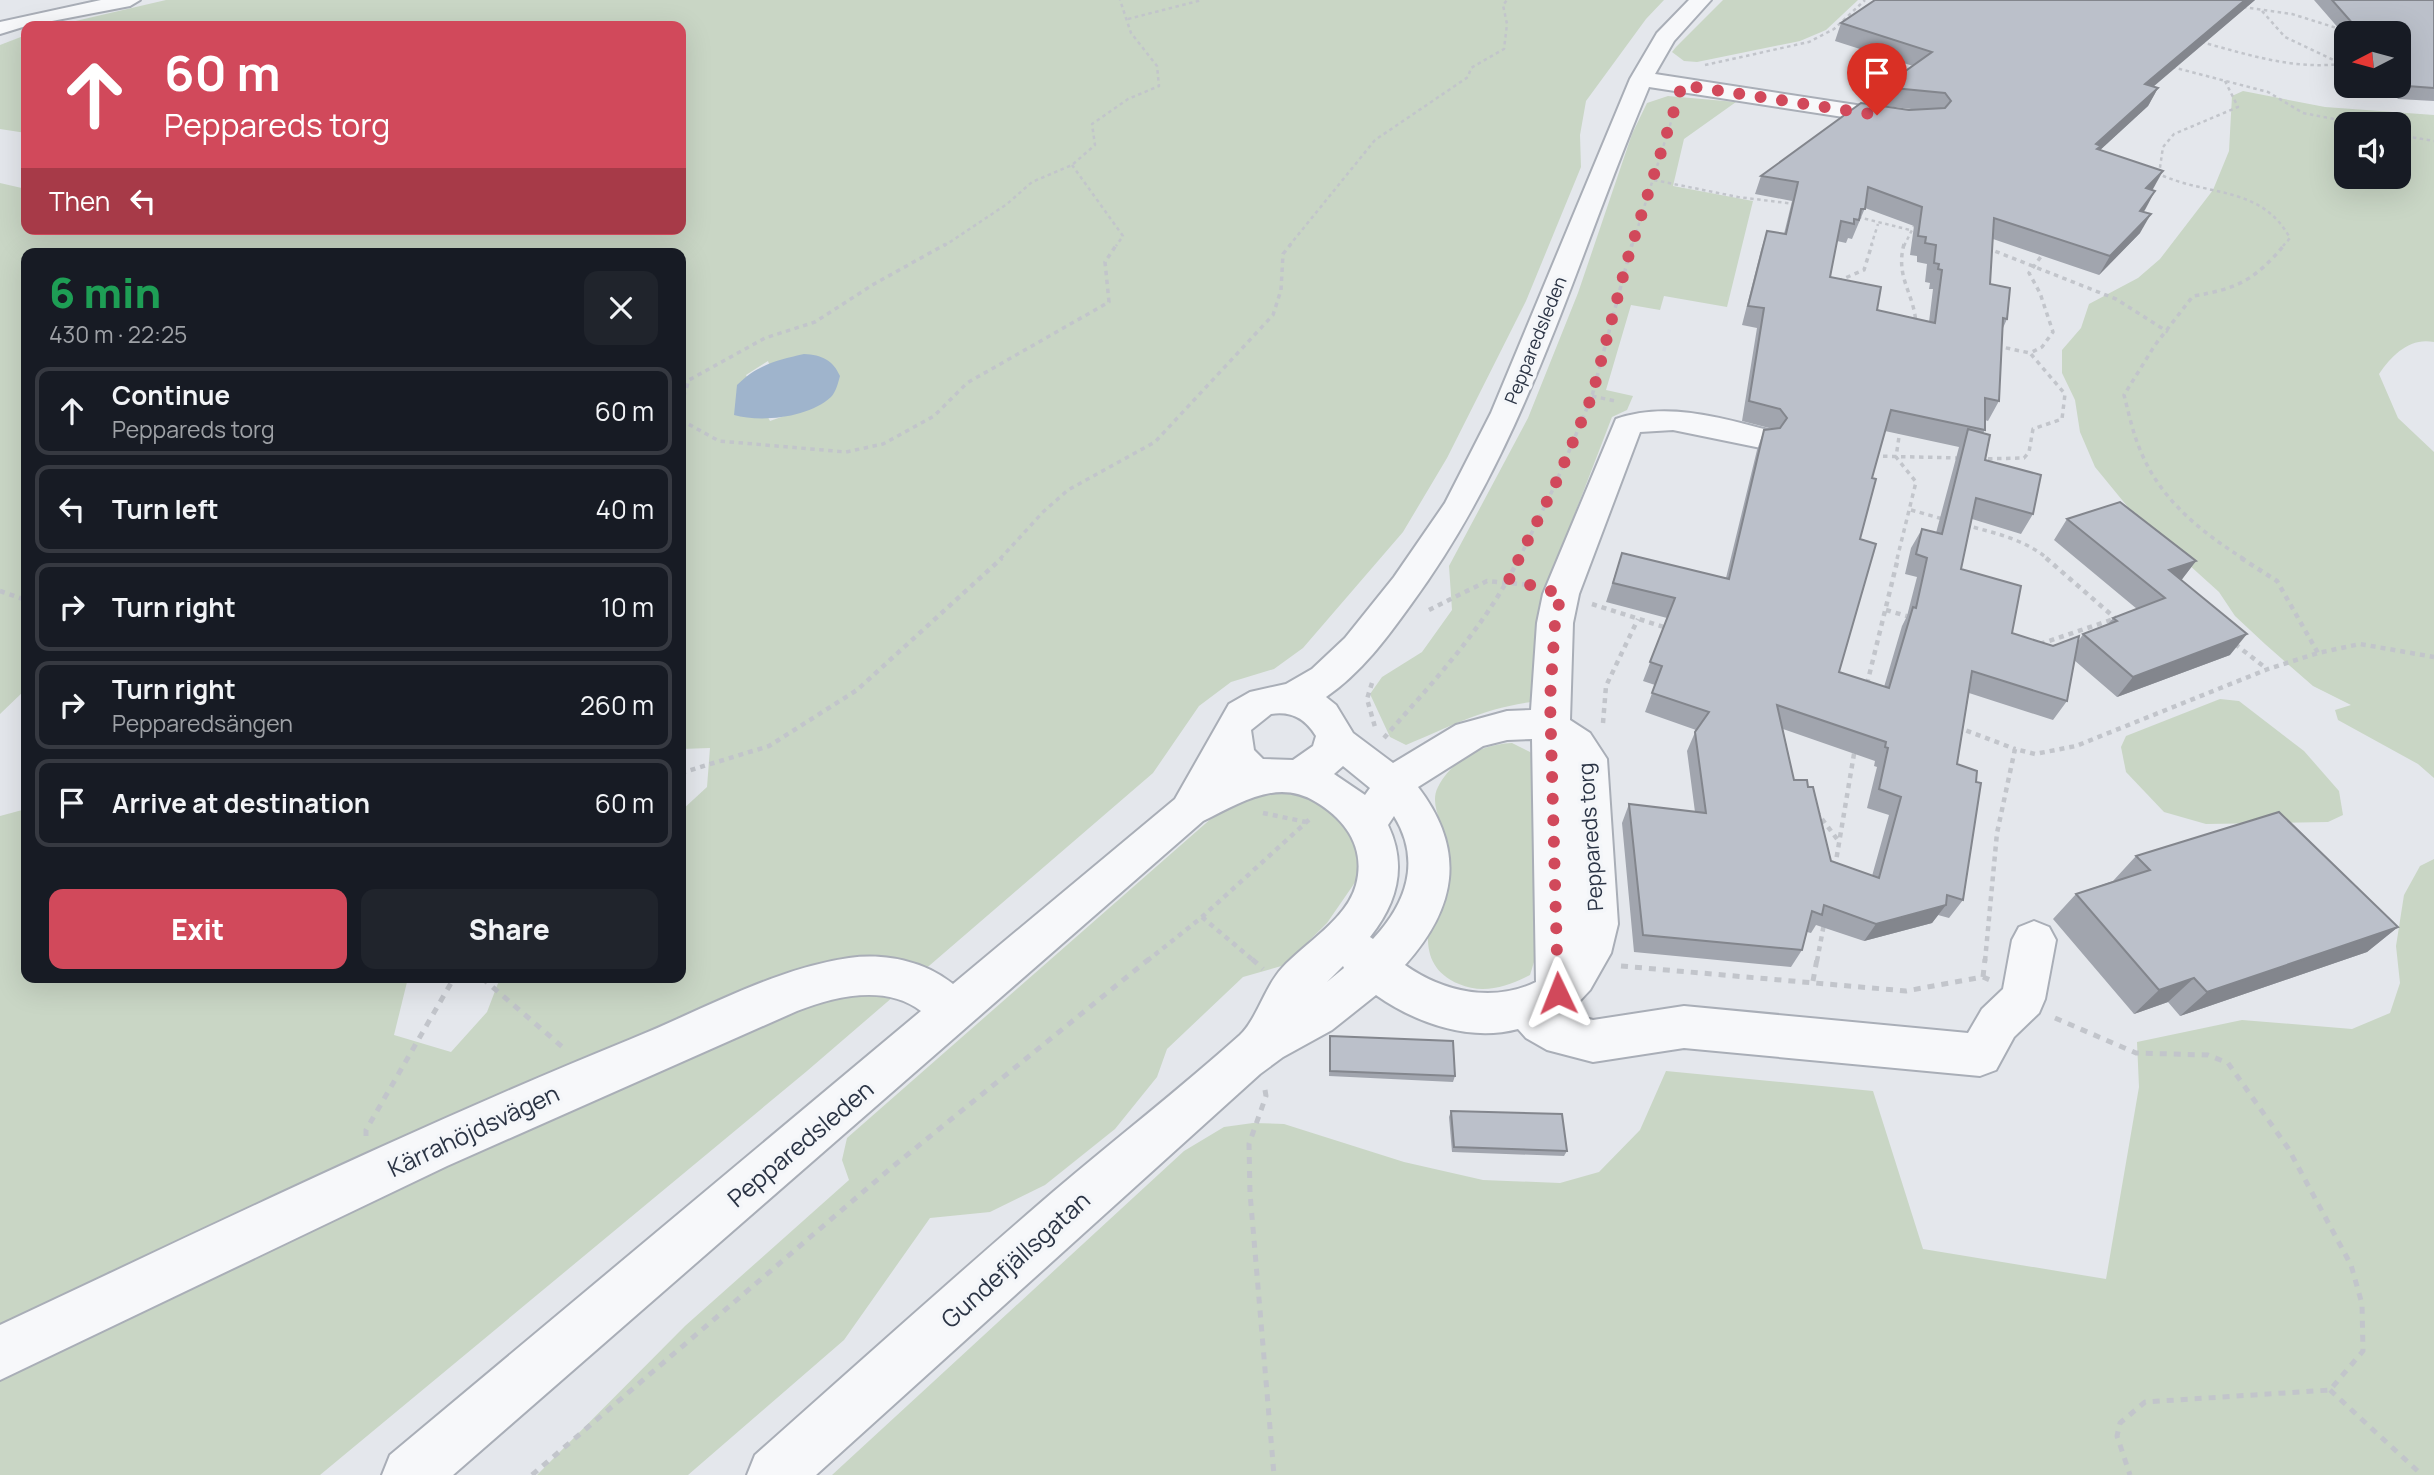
<!DOCTYPE html>
<html lang="en">
<head>
<meta charset="utf-8">
<style>
	body { margin:0; font-family:Manrope,sans-serif; background:#20242c; color:#f1f3f6; height:100vh; display:flex; flex-direction:column; font-size:26px; white-space:nowrap }
	* { box-sizing:border-box; margin:0 }
	p { font-size:23px; color:#9ea1a6 }
	.icon { flex:none; width:38px; height:38px; fill:none; stroke:currentColor; stroke-width:2; stroke-linecap:round; stroke-linejoin:round }
	.map { position:relative; flex:1; overflow:hidden }
	.side { position:absolute; left:21px; top:248px; width:665px; height:735px; display:flex; flex-direction:column; background:#171b24; border-radius:14px; box-shadow:0 7px 28px #0002 }
	.side>* { flex:none }
	.top-card { position:absolute; left:21px; top:21px; width:665px; height:214px; border-radius:14px; box-shadow:0 7px 28px #0002; background:#d1495b; color:#fff; overflow:hidden }
	.needle { width:46px; rotate:264deg }
	.tools { position:absolute; left:2334px; top:21px; display:grid; gap:14px }
	.tools a { display:grid; place-items:center; width:77px; height:77px; border-radius:14px; background:#171b24; box-shadow:0 7px 28px #0002; font-size:35px }
	.pin { position:absolute; display:grid; place-items:center; width:60px; height:60px; color:#fff; margin:-72px -30px; border-radius:50% 50% 50% 0; rotate:-45deg; box-shadow:0 0 7px #0007 }
	.pin .icon { rotate:45deg }
	.me { position:absolute; width:77px; margin:-38px; rotate:358deg; stroke-linejoin:round; filter:drop-shadow(0 0 5px #0008) }
	.turn { display:flex; align-items:center; gap:24px; height:147px; padding:0 28px; font-size:32px }
	.turn .icon { width:91px; height:91px; stroke-width:2.5 }
	.turn b { display:block; font-size:49px; line-height:60px }
	.then { display:flex; align-items:center; height:66px; padding:0 28px; background:#0003; gap:14px; font-size:26px }
	.round { display:grid; place-items:center; flex:none; width:74px; height:74px; border-radius:14px; background:#20242c }
	.summary { display:flex; align-items:center; justify-content:space-between; height:119px; padding:0 28px }
	h1 { font-size:42px; font-weight:800; line-height:52px; color:#1e9e55 }
	.button { display:flex; gap:14px; margin-top:auto; padding:14px 28px }
	.button a { flex:1; height:80px; border-radius:14px; background:#d1495b; color:#fff; font-size:28px; font-weight:800; line-height:80px; text-align:center }
	.button a+a { background:#20242c; color:#f1f3f6 }
	ul { padding:0; list-style:none }
	li { display:flex; align-items:center; gap:21px; height:88px; margin:0 14px 10px; padding:0 14px; border:4px solid #363941; border-radius:14px }
	li div { flex:1 }
	li b { display:block; font-size:26px }
	li em { font-style:normal }
	.map>svg:first-child { display:block }
	.green { fill:#c9d6c5; fill-rule:evenodd }
	.water { fill:#9fb4cc }
	.lines { fill:none; stroke-linecap:round; stroke-linejoin:round }
	.minor-casing { stroke:#a9aeb7; stroke-width:4 }
	.path-far3 { stroke:#c2c5cb; stroke-width:2.5; stroke-dasharray:3.5 3.5; stroke-linecap:butt }
	.path-far2 { stroke:#c2c5cb; stroke-width:3.5; stroke-dasharray:4.5 4.5; stroke-linecap:butt }
	.path-far1 { stroke:#c2c5cb; stroke-width:4.5; stroke-dasharray:5 5; stroke-linecap:butt }
	.path { stroke:#c2c5cb; stroke-width:5; stroke-dasharray:7 7; stroke-linecap:butt }
	.minor { fill:#f7f8fa; fill-rule:evenodd }
	.wall { fill:#a1a5ae; fill-rule:evenodd }
	.shaded-wall { fill:#83868d }
	.building { fill:#bbc0ca; stroke:#83868d; stroke-width:2; fill-rule:evenodd }
	.route { stroke:#d1495b; stroke-width:12; stroke-dasharray:0 21.6 }
	.labels { text-anchor:middle; dominant-baseline:central; stroke-width:7; stroke-linejoin:round; paint-order:stroke }
	.far-street-label { font-size:18px; fill:#2b3445; stroke:#f4f6f9 }
	.street-label { font-size:21px; fill:#2b3445; stroke:#f4f6f9 }
	.near-street-label { font-size:24px; fill:#2b3445; stroke:#f4f6f9 }
</style>
</head>
<body>
<div class="map">
<svg width="2434" height="1475" viewBox="0 0 2434 1475">
	<rect width="100%" height="100%" fill="#e4e7ec"/>
	<g class="green">
		<path d="M166,0H1664L1646,19L1586,101L1580,135L1581,167L1526,301L1447,458L1403,532L1303,648L1274,669L1231,682L1199,706L1153,773L807,1071L320,1475H0V816L26,809V978H408L394,1035L451,1052L487,1012L500,978H681V811L707,787L710,748L681,749V254H26V689L0,714V183L26,189V229H681V26H54ZM768,361L787,415L770,421L746,375Z"/>
		<path d="M1723,0H1858L1826,30L1800,41L1697,62L1684,61L1672,52L1676,47Z"/>
		<path d="M26,35V133L0,129V45Z"/>
		<path d="M2243,91L2325,107L2434,115V342C2410,337 2392,355 2379,374L2398,418L2434,452V778L2418,764L2338,720L2335,710L2351,705L2313,686L2265,644L2235,616L2219,592L2136,517L2095,467L2080,432L2075,400L2062,373V350L2081,328L2089,304L2138,278L2160,259L2213,190L2229,151L2232,96ZM2347,124H2399V177H2347Z"/>
		<path d="M1668,96L1736,102L1684,139L1673,186L1753,201L1727,307L1664,296L1660,310L1631,305L1606,390L1633,396L1627,410L1612,417L1554,568L1539,701C1485,707 1454,725 1406,745L1390,737L1370,694L1382,677L1422,652L1452,610L1449,566L1528,418L1578,293L1632,134L1647,103Z"/>
		<path d="M2220,699L2239,701L2304,751L2339,791L2343,815L2328,822L2206,824L2164,812L2126,772L2121,747L2126,736Z"/>
		<path d="M1512,743L1530,752L1537,761L1538,949L1530,975C1508,986 1484,995 1459,984C1399,959 1444,889 1445,844C1446,826 1428,806 1438,787C1452,759 1483,744 1512,743Z"/>
		<path d="M1288,789L1340,809L1360,844L1356,881L1327,923L1285,965L1243,977L1167,1049L1157,1077L1115,1129L1045,1185L990,1212L930,1218L844,1340L688,1475H537L685,1326L849,1180L842,1160L847,1138L1230,802Z"/>
		<path d="M2434,859V1475H832L1184,1151L1224,1127L1253,1123L1284,1124L1404,1162L1483,1180L1560,1183L1599,1172L1640,1130L1666,1071L1873,1091L1923,1249L2106,1279L2139,1087L2137,1042L2242,1020L2352,1029L2390,1013L2400,983L2396,946L2404,895L2420,866Z"/>
	</g>
	<path class="water" d="M804,354C822,355 833,360 840,376C838,383 836,392 831,397C810,417 762,423 734,415L737,385C757,365 777,360 804,354Z"/>
	<g class="lines">
		<g class="minor-casing">
			<g id="minor">
				<path d="M101,0H140L130,6L26,26L0,34V22Z"/>
				<path d="M1689,0H1711L1674,41L1655,74L1902,112L1910,114L1914,119L1910,124L1902,126L1649,87C1575,262 1526,448 1412,603C1387,638 1361,673 1326,697L1336,705L1353,733L1393,763L1456,725L1507,711L1531,710L1537,623L1543,594L1616,419C1666,401 1722,418 1772,431L1777,438L1772,445L1761,448L1673,430L1640,432L1579,594L1573,623L1570,720L1590,733L1607,759L1618,924L1611,953L1590,990L1574,1007L1563,1012L1593,1020L1684,1006L1968,1033L1982,1009L2003,989L2012,940L2019,927L2034,921L2049,927L2056,940L2045,999L2039,1013L2014,1037L1996,1070L1980,1076L1684,1048L1593,1062L1547,1050L1526,1038L1518,1029C1469,1042 1416,1023 1376,995L1332,1030L1283,1057L1260,1074L816,1475H747L755,1455C854,1367 953,1278 1053,1192C1115,1139 1180,1089 1240,1035C1257,1019 1265,986 1282,968C1305,943 1347,919 1356,885C1366,848 1346,820 1316,802C1277,778 1240,803 1203,821L453,1475H382L390,1455L921,1011C886,984 835,996 797,1011L447,1166L0,1380V1325C209,1227 417,1126 631,1039C701,1011 773,969 849,958C885,953 924,961 953,984L1175,799L1229,704L1250,692L1286,684L1312,669L1345,638L1394,577L1445,503L1491,413L1630,79L1657,33ZM1271,714C1291,711 1305,718 1316,736L1313,746L1293,760L1263,759L1254,750L1251,730ZM1532,739L1536,982C1493,1003 1443,992 1405,965C1456,908 1467,851 1418,787L1483,746L1507,740ZM1343,766L1370,788L1365,795L1334,774ZM1394,816C1422,861 1406,904 1373,939L1370,937C1398,902 1407,865 1388,825ZM1343,966L1344,968L1327,982Z"/>
			</g>
		</g>
		<g class="path-far3">
			<path d="M2243,7L2292,14L2343,30"/>
			<path d="M2262,11L2285,37L2340,63"/>
			<path d="M1128,19L1202,0"/>
			<path d="M2201,42C2250,55 2296,71 2347,63"/>
			<path d="M1705,65L1809,42L1834,29L1865,0"/>
			<path d="M2172,67L2268,92L2303,113L2360,124"/>
			<path d="M2225,81L2238,107L2174,134L2163,147L2159,174C2208,197 2261,185 2290,238L2283,246"/>
			<path d="M2399,135L2434,141"/>
			<path d="M1072,165L1123,236L1116,246"/>
			<path d="M1654,180L1738,197L1795,204"/>
			<path d="M1858,217L1910,230"/>
			<path d="M944,246L1007,204L1032,182L1072,165L1095,145L1092,124L1128,99L1159,86L1157,66L1131,33L1120,0"/>
			<path d="M1289,246L1375,140L1468,77L1471,68L1504,49L1507,24L1503,5L1507,0"/>
			<path d="M1632,246L1676,106"/>
			<path d="M1871,246L1878,224"/>
			<path d="M1904,246L1916,222"/>
		</g>
		<g class="path-far2">
			<path d="M1904,244C1895,278 1914,292 1916,324"/>
			<path d="M1987,248L2116,299L2168,332"/>
			<path d="M1838,281L1864,270L1872,244"/>
			<path d="M1997,346L2030,353"/>
			<path d="M1592,396L1615,401"/>
			<path d="M681,405L689,380L765,338L815,322L874,284L946,244"/>
			<path d="M681,420L719,441L846,452L883,444L934,416L967,383L1109,302L1105,262L1117,244"/>
			<path d="M1874,456L1960,458"/>
			<path d="M1979,459L2024,458L2029,452L2033,429L2062,419L2065,394L2030,353L2042,347L2053,332L2040,293L2029,273L2045,251"/>
			<path d="M1911,510L1943,519"/>
			<path d="M1965,525C1995,533 2024,539 2048,559"/>
			<path d="M1000,559L1043,512L1068,490L1155,442L1273,315L1281,290L1283,254L1291,244"/>
			<path d="M1519,559L1555,485L1592,396L1632,244"/>
			<path d="M1897,559L1916,482L1896,457L1900,430"/>
			<path d="M2244,559C2201,532 2161,500 2141,452C2133,434 2129,414 2124,395L2155,345L2193,296C2238,289 2256,279 2285,244"/>
		</g>
		<g class="path-far1">
			<path d="M2046,558L2115,618"/>
			<path d="M2241,558L2277,581L2318,653"/>
			<path d="M0,591L26,600"/>
			<path d="M1592,604L1667,628"/>
			<path d="M1429,610L1487,581L1530,585"/>
			<path d="M1886,610L1910,617"/>
			<path d="M2040,644L2114,619"/>
			<path d="M2235,644L2267,669"/>
			<path d="M1372,683L1367,699L1375,727"/>
			<path d="M1867,684L1898,558"/>
			<path d="M1603,723L1606,686L1638,619"/>
			<path d="M1957,727L2015,749"/>
			<path d="M1384,738C1433,682 1487,625 1519,558"/>
			<path d="M681,773L769,746L857,690L1002,558"/>
			<path d="M1816,811L1840,843"/>
			<path d="M1263,813L1306,822"/>
			<path d="M1835,867L1855,748"/>
			<path d="M1202,917L1254,961"/>
			<path d="M1147,961L1202,917L1312,817"/>
			<path d="M1817,961L1824,924"/>
			<path d="M1985,961L1997,833L2015,749L2035,754L2076,746L2268,669L2318,653L2360,644L2434,657"/>
		</g>
		<g class="path">
			<path d="M1252,959L1263,969"/>
			<path d="M1621,966L1906,991L1983,977L1990,980"/>
			<path d="M1983,977L1985,959"/>
			<path d="M482,978L566,1050"/>
			<path d="M1813,981L1817,959"/>
			<path d="M2055,1018L2136,1053L2208,1055L2228,1063L2288,1148L2351,1265L2362,1304L2363,1351L2330,1390L2145,1402L2120,1423L2117,1436L2130,1475"/>
			<path d="M1265,1090L1266,1096L1249,1144L1250,1193L1274,1475"/>
			<path d="M366,1136V1130L454,978"/>
			<path d="M2330,1390L2422,1475"/>
			<path d="M532,1475L891,1168L1149,959"/>
		</g>
		<use href="#minor" class="minor"/>
	</g>
	<g class="wall">
		<path d="M1875,0H2255L2153,87L2158,88L2148,106L2100,150L2152,190L2143,212L2140,233L2099,275L1993,239L1990,284L2007,319L2003,328L1999,401L1988,421L1985,420V430L1983,433L1985,460L2033,514L2021,534L1972,519L1961,569L2012,633L2053,646L2078,642L2083,634L2108,624L2113,618L2137,609L2054,540L2067,519L2196,561L2181,580L2230,655L2117,697L2074,660L2067,701L2053,720L1969,693L1957,764L1963,900L1949,918L1938,915L1932,923L1864,941L1816,925L1811,933L1807,932L1802,950L1791,967L1634,952L1622,823L1629,804L1695,812L1687,751L1696,730L1645,712L1655,685L1643,681L1667,618L1606,602L1622,553L1726,578L1757,450L1764,430L1773,429L1742,421L1757,328L1742,325L1761,250L1767,231L1784,234L1792,201L1755,194L1761,176L1876,105L1883,87L1913,66L1835,41L1841,23ZM1876,105L1920,110H1909ZM1865,208L1914,226L1910,255L1917,256V262L1927,264L1925,282L1930,283L1929,289H1933L1929,322L1877,310L1830,277L1837,241L1846,243L1848,238L1852,239ZM1885,431L1959,447L1936,533L1922,529L1911,548L1905,574L1917,577L1907,616L1902,626L1884,687L1839,672L1860,539L1872,478ZM1783,729L1875,761L1874,766L1877,767L1867,808L1889,815L1872,876L1831,861L1794,780Z"/>
		<path d="M2314,0H2434V101L2398,99L2387,86H2399V33H2347V38Z"/>
		<path d="M2136,856L2398,927L2367,952L2180,1016L2168,1002L2134,1014L2053,919L2076,894L2113,881Z"/>
		<path d="M1330,1036L1455,1076L1453,1082L1329,1076Z"/>
		<path d="M1451,1111L1567,1151L1564,1156L1452,1152L1449,1117Z"/>
	</g>
	<g class="shaded-wall">
		<path d="M2245,0H2255L2135,102L2145,84Z"/>
		<path d="M2158,88L2148,106L2098,152L2096,144Z"/>
		<path d="M2163,171L2153,189L2135,207L2146,188Z"/>
		<path d="M2155,191L2145,210L2129,230L2140,211Z"/>
		<path d="M2151,214L2140,233L2099,275L2110,256Z"/>
		<path d="M2196,561L2180,582L2154,591L2169,570Z"/>
		<path d="M2247,634L2230,655L2117,697L2133,677Z"/>
		<path d="M1946,905L1932,923L1864,941L1876,924Z"/>
		<path d="M2398,927L2367,952L2180,1016L2207,992Z"/>
		<path d="M2194,978L2168,1002L2134,1014L2159,990Z"/>
	</g>
	<g class="building">
		<path d="M1875,0H2245L2145,84L2158,88L2096,144L2101,146L2097,149L2163,171L2146,188L2155,191L2140,211L2151,214L2110,256L1994,218L1990,284L2010,288L2007,319L2003,318L1999,401L1985,398V430L1891,410L1872,478L1876,479L1860,539L1876,544L1839,672L1889,688L1913,607L1916,608L1927,558L1916,554L1922,529L1942,534L1968,429L1990,435L1985,460L2041,475L2033,514L1976,498L1961,569L2021,586L2012,633L2053,646L2079,636L2067,701L1972,671L1957,764L1977,771L1976,782L1981,783L1963,900L1947,895L1946,905L1876,924L1824,905L1822,915L1812,911L1802,950L1643,935L1629,804L1706,813L1695,732L1709,712L1652,693L1662,666L1650,662L1675,598L1613,583L1622,553L1729,579L1764,430L1780,428L1787,418L1780,409L1749,401L1764,308L1748,306L1767,231L1786,234L1798,182L1761,176L1861,103L1909,110L1945,108L1951,101L1945,93L1883,87L1932,52L1841,23ZM1868,187L1922,207L1918,236L1926,237L1925,243L1936,245L1934,263L1939,264L1938,269L1942,270L1935,323L1877,310L1881,287L1830,277L1841,221L1854,224V219L1859,220L1861,209H1865ZM1777,705L1886,742L1885,747L1888,748L1879,789L1901,797L1879,878L1831,861L1813,787H1808L1807,780H1794Z"/>
		<path d="M2332,0H2434V88L2407,86L2399,77V33H2361Z"/>
		<path d="M2120,502L2196,561L2169,570L2247,634L2133,677L2083,634L2117,621L2113,618L2165,598L2067,519Z"/>
		<path d="M2279,812L2398,927L2207,992L2194,978L2159,990L2076,894L2150,870L2136,856Z"/>
		<path d="M1330,1036L1453,1041L1455,1076L1330,1071Z"/>
		<path d="M1451,1111L1562,1114L1567,1151L1454,1147Z"/>
	</g>
	<g class="lines">
		<path class="route" d="M1558,993L1550,699L1555,623L1561,594L1509,579L1555,485L1592,396L1627,261L1682,85L1877,115"/>
	</g>
	<g class="labels">
		<g class="far-street-label">
			<text transform="translate(1535 340) rotate(-68)">Pepparedsleden</text>
		</g>
		<g class="street-label">
			<text transform="translate(1590 837) rotate(-94)">Peppareds torg</text>
		</g>
		<g class="near-street-label">
			<text transform="translate(473 1130) rotate(-25)">Kärrahöjdsvägen</text>
			<text transform="translate(800 1143) rotate(-40)">Pepparedsleden</text>
			<text transform="translate(1015 1259) rotate(-42)">Gundefjällsgatan</text>
		</g>
	</g>
</svg>
<div class="tools">
<a><svg class="needle" viewBox="-14 -14 28 28"><path d="M0-13l5 13h-10z" fill="#e53935"/><path d="M0 13l5-13h-10z" fill="#9ea1a6"/></svg></a>
<a><svg class="icon" aria-label="sound" viewBox="0 0 24 24"><path d="M4 9h4l5-4v14l-5-4H4zM17 9q2 3 0 6"/></svg></a>
</div>
<div class="pin" style="left:1877px;top:115px;background:#d93025"><svg class="icon" aria-label="arrive" viewBox="0 0 24 24"><path d="M6 21V4h12l-3 4 3 4H6"/></svg></div>
<svg class="me" style="left:1558px;top:993px" viewBox="-20 -20 40 40"><path d="M0-17L14 15 0 8-14 15z" fill="#d1495b" stroke="#fff" stroke-width="4"/></svg>
<div class="top-card">
<div class="turn"><svg class="icon" aria-label="ahead" viewBox="0 0 24 24"><path d="M12 20V5M6 11l6-6 6 6"/></svg><div><b>60 m</b>Peppareds torg</div></div>
<div class="then">Then<svg class="icon" aria-label="left" viewBox="0 0 24 24"><path d="M17 20v-9H6M10 6l-5 5 5 5"/></svg></div>
</div>
<section class="side">
<div class="summary"><div><h1>6 min</h1><p>430 m · 22:25</p></div><a class="round"><svg class="icon" aria-label="close" viewBox="0 0 24 24"><path d="M6 6l12 12M18 6L6 18"/></svg></a></div>
<ul>
<li><svg class="icon" aria-label="ahead" viewBox="0 0 24 24"><path d="M12 20V5M6 11l6-6 6 6"/></svg><div><b>Continue</b><p>Peppareds torg</p></div><em>60 m</em></li>
<li><svg class="icon" aria-label="left" viewBox="0 0 24 24"><path d="M17 20v-9H6M10 6l-5 5 5 5"/></svg><div><b>Turn left</b></div><em>40 m</em></li>
<li><svg class="icon" aria-label="right" viewBox="0 0 24 24"><path d="M7 20v-9h11M14 6l5 5-5 5"/></svg><div><b>Turn right</b></div><em>10 m</em></li>
<li><svg class="icon" aria-label="right" viewBox="0 0 24 24"><path d="M7 20v-9h11M14 6l5 5-5 5"/></svg><div><b>Turn right</b><p>Pepparedsängen</p></div><em>260 m</em></li>
<li><svg class="icon" aria-label="arrive" viewBox="0 0 24 24"><path d="M6 21V4h12l-3 4 3 4H6"/></svg><div><b>Arrive at destination</b></div><em>60 m</em></li>
</ul>
<div class="button"><a>Exit</a><a>Share</a></div>
</section>
</div>
</body>
</html>
